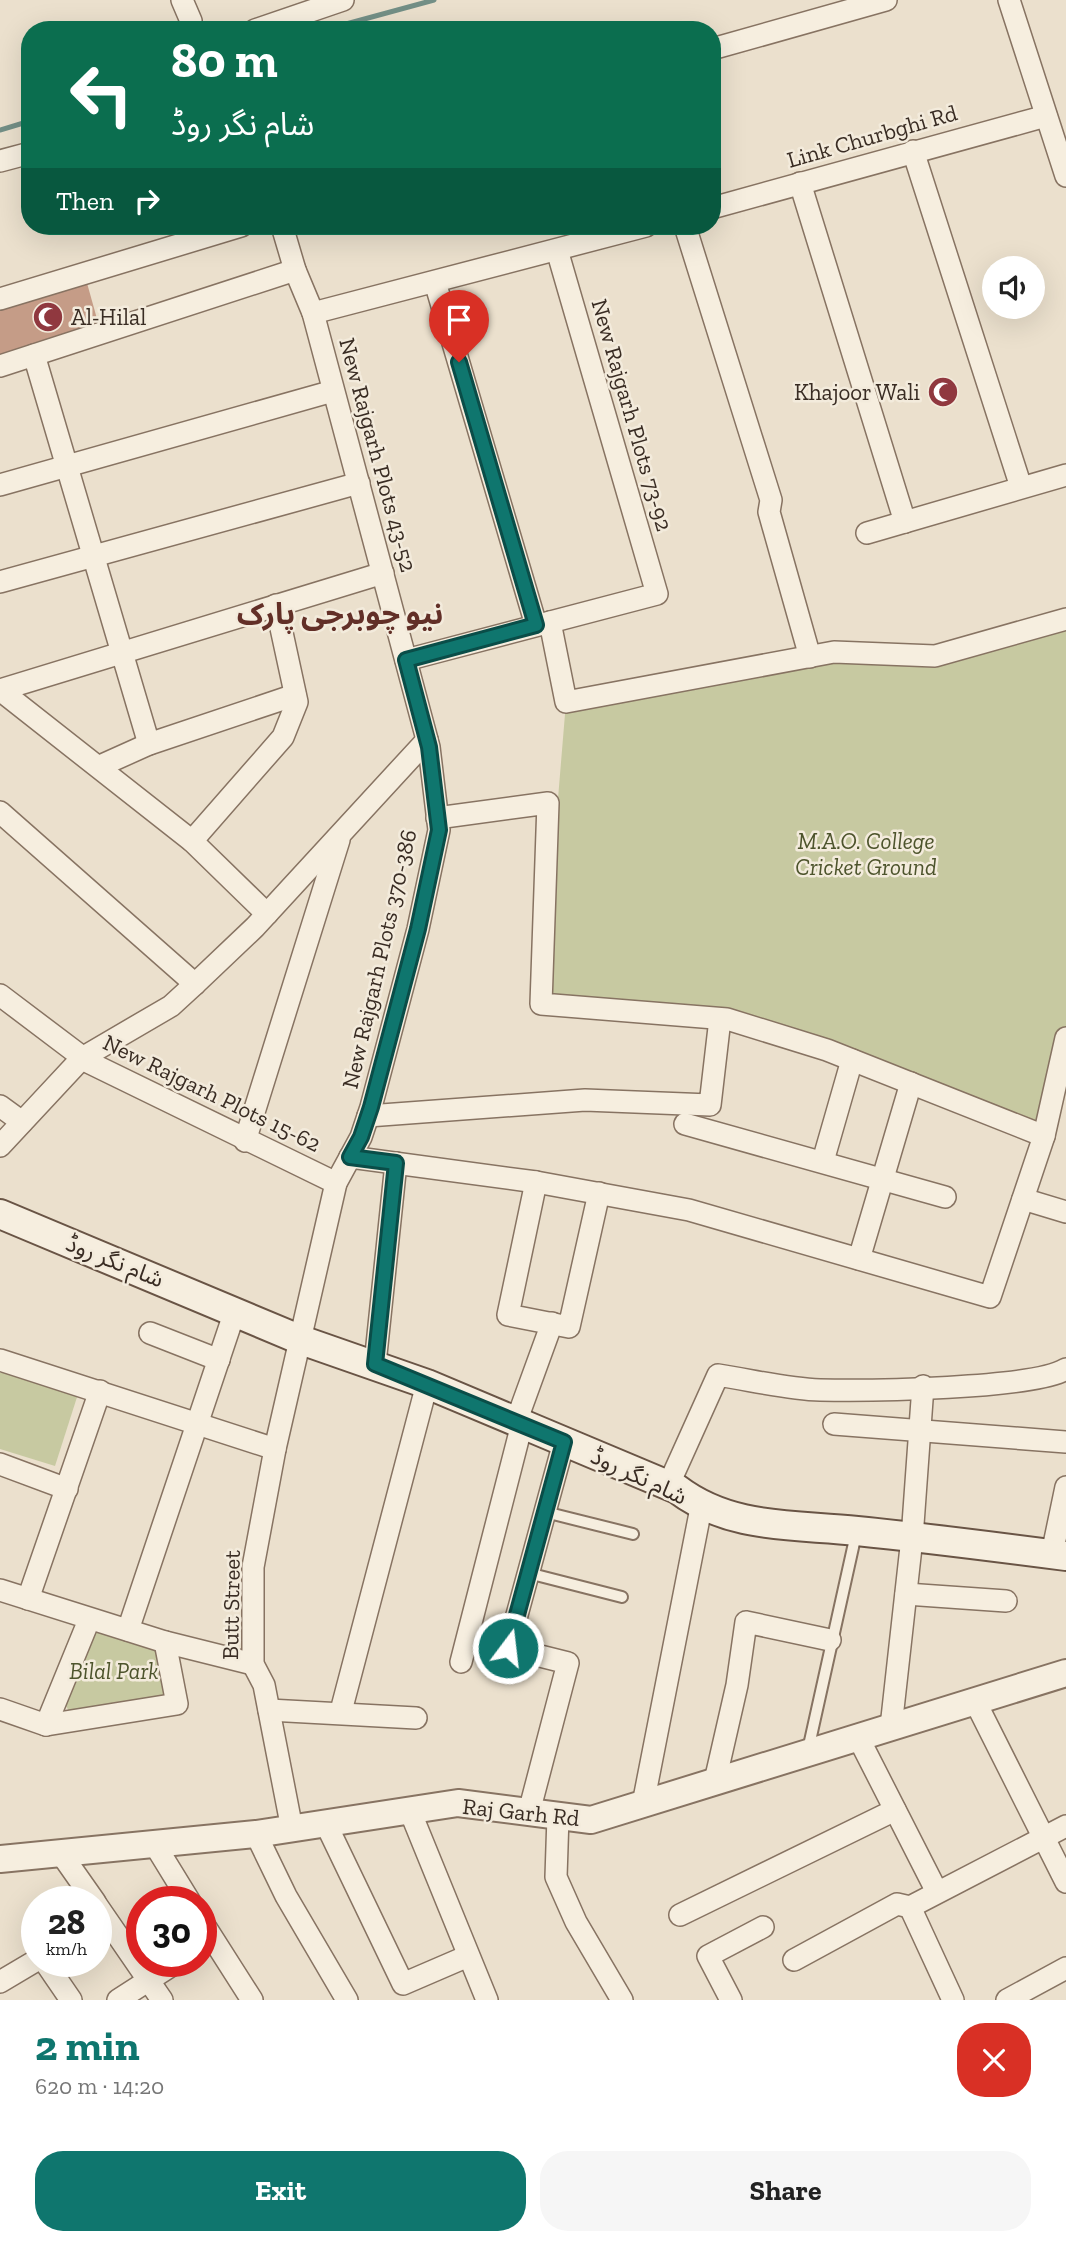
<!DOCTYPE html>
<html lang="en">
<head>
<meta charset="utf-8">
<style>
	body { margin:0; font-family:"Zilla Slab","Noto Sans Arabic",serif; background:#f6f6f6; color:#222; height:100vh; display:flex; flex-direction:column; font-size:26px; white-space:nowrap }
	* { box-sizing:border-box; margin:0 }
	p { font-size:23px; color:#767676 }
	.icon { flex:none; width:38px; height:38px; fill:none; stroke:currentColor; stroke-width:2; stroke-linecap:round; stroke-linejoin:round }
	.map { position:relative; height:2000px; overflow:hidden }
	.drawer { display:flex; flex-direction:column; background:#fff; flex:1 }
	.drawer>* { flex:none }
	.top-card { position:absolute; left:21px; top:21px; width:700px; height:214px; border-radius:28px; box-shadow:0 7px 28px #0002; background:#0b6e4f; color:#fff; overflow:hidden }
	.buttons { position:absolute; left:982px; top:256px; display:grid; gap:14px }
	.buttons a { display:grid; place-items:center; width:63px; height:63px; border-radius:50%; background:#fff; box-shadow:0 7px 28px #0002; font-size:35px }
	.speed { position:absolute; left:21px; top:1886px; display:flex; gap:14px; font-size:35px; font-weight:700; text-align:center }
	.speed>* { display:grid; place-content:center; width:91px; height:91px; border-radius:50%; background:#fff; box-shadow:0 7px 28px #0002; line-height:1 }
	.speed small { font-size:18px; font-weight:400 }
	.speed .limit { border:10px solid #d22; background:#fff; color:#111 }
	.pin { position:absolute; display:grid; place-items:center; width:60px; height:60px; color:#fff; margin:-72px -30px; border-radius:50% 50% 50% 0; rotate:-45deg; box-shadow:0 0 7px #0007 }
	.pin .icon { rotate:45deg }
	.me { position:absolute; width:77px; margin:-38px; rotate:15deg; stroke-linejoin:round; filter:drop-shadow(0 0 5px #0008) }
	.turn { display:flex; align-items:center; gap:24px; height:147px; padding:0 35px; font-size:32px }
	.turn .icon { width:91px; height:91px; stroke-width:2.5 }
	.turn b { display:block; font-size:49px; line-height:60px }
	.then { display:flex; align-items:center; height:66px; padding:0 35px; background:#0003; gap:14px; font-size:26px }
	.round { display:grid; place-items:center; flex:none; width:74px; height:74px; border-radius:28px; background:#f6f6f6 }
	.summary { display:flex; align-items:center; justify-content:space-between; height:119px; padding:0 35px }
	h1 { font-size:42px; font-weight:800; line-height:52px; color:#0f766e }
	.action { display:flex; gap:14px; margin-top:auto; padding:14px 35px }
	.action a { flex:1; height:80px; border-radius:28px; background:#0f766e; color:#fff; font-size:28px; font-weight:800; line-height:80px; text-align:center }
	.action a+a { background:#f6f6f6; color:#222 }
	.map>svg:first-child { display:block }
	.green { fill:#c7c9a1 }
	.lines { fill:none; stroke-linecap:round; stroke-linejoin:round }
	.stream { stroke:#738f86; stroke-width:5 }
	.building { fill:#c59c87 }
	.service-casing { stroke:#877362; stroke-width:14 }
	.minor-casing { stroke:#877362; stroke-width:24 }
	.tertiary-casing { stroke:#877362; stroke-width:30 }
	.secondary-casing { stroke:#695445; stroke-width:32 }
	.service { stroke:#f6eedf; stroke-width:10 }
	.minor { stroke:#f6eedf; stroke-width:21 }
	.tertiary { stroke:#f6eedf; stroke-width:26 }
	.secondary { stroke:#f6eedf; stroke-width:28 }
	.route-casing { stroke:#0a4d48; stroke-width:18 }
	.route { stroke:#0f766e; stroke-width:12 }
	.labels { text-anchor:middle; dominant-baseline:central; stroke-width:5; stroke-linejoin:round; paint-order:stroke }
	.street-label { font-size:23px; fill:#392c23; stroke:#f3ebdc }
	.poi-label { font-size:23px; fill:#392c23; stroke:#f3ebdc; text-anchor:start }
	.park-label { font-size:23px; font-style:italic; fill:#4d542c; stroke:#f3ebdc }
	.district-label { font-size:30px; font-weight:bold; fill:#622f27; stroke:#f3ebdc }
</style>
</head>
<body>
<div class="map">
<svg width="1066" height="2000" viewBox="0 0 1066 2000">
	<rect width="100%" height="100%" fill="#ebe0cd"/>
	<g class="green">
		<path d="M1066,619V1030L1044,1136L720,1019L541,1004L566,702L834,652L935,656Z"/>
		<path d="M10,1371L78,1394L55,1466L0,1449V1373Z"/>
		<path d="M94,1630L155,1649L166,1699L69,1711L64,1703Z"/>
	</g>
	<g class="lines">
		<g class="stream">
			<path d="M324,30L434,0"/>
			<path d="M0,130L30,121"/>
		</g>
	</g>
	<path class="building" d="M87,283L99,326L0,355V309Z"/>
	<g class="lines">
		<g class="service-casing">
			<g id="service">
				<path d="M545,1512L633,1534"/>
				<path d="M528,1573L622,1597"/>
				<path d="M808,1750L856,1534"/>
			</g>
		</g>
		<g class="minor-casing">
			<g id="minor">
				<path d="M182,0L191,21"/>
				<path d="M1009,0L1066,176"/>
				<path d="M255,30L343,0"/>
				<path d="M712,49L886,0"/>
				<path d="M913,151L1021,487"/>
				<path d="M0,161L30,153"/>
				<path d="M800,183L905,522"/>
				<path d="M712,208L1046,116"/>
				<path d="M282,226L295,270L313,313L429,747L439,830L418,929L371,1107L361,1137L336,1183L275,1449L253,1567V1664L264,1685L292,1829"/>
				<path d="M685,226L771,500L769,512L810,657"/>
				<path d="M435,282L536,625"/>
				<path d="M0,299L241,226"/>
				<path d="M313,313L646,226"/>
				<path d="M34,355L149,744"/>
				<path d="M0,366L295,270"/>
				<path d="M0,485L333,391"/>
				<path d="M867,533L1066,475"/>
				<path d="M0,582L359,483"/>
				<path d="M550,622L566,702L834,652L935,656L1066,619"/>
				<path d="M406,660L657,594L557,250"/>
				<path d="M0,690L383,573"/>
				<path d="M0,690L192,841L267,914"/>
				<path d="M100,766L149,744L295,695"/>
				<path d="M0,812L195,984"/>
				<path d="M437,818L548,803L541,1004L727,1019L827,1050L1044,1136"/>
				<path d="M192,841L283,737L297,702L276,605"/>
				<path d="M0,995L90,1063L336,1183"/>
				<path d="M0,1106L22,1122"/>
				<path d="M368,1116L585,1100L710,1105L720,1019"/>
				<path d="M685,1124L945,1197"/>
				<path d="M245,1141L339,840"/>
				<path d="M0,1146L82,1058L171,1006L195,984L255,927L427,740"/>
				<path d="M350,1157L536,1182L689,1210L990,1297L1044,1136L1066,1038"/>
				<path d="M823,1161L852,1060"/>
				<path d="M536,1182L508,1315L569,1327L599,1193"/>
				<path d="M1023,1199L1066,1212"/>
				<path d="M859,1259L911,1083"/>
				<path d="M150,1333L219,1360"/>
				<path d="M0,1360L275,1449"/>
				<path d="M375,1364L396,1163"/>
				<path d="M516,1422L552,1323"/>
				<path d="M834,1424L1066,1442"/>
				<path d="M0,1464L67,1489"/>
				<path d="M668,1486L718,1375C751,1380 786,1389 820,1390C865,1391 1034,1389 1066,1369"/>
				<path d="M1052,1554L1066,1487"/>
				<path d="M0,1590L165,1642L253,1664"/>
				<path d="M906,1594L1006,1601"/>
				<path d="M28,1599L100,1391"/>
				<path d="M128,1630L235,1311"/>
				<path d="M461,1662L522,1424"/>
				<path d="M975,1701L1066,1882"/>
				<path d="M0,1709L46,1725L177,1704L165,1642"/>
				<path d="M269,1710L416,1718"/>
				<path d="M341,1711L427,1384"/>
				<path d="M46,1725L89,1620"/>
				<path d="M891,1727L912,1538L923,1386"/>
				<path d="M858,1737L937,1892"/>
				<path d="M715,1781L737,1685L746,1622L830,1640"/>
				<path d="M643,1804L701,1508"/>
				<path d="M410,1811L487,2000"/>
				<path d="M529,1812L568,1663L508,1648L564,1442"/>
				<path d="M558,1816L556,1877L576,1922L622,2000"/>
				<path d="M326,1824L403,1984L468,1956"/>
				<path d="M256,1834L286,1896L347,2000"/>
				<path d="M155,1845L190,1902"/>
				<path d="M62,1855L95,1902"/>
				<path d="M96,1904L162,2000"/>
				<path d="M910,1907L953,2000"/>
				<path d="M680,1915L895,1810"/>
				<path d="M201,1920L252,2000"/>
				<path d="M794,1960L897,1904L910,1907L1066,1826"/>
				<path d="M45,1962L71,2000"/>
				<path d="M0,1982L37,1960"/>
				<path d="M118,2000L177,1962"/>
				<path d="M731,2000L708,1956L763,1927"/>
				<path d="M1007,2000L1066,1968"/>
			</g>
		</g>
		<g class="tertiary-casing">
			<path id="tertiary" d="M0,1859L256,1834L458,1803L591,1820L1066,1673"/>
		</g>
		<g class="secondary-casing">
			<path id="secondary" d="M0,1214L301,1340L427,1384L677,1489C731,1530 794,1524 857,1531C927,1538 997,1547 1066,1556"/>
		</g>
		<use href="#service" class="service"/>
		<use href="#minor" class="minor"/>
		<use href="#tertiary" class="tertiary"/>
		<use href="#secondary" class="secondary"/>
	</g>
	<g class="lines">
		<g class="route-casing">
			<path id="route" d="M459,362L536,625L406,660L429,747L439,830L418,929L371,1107L361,1137L350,1157L396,1163L375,1364L564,1442L508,1648"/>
		</g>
		<use href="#route" class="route"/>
	</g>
	<defs>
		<g id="mosque-disc" transform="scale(1.575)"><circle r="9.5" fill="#90383f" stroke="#f3ebdc"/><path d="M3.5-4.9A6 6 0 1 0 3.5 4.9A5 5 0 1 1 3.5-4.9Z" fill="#fff"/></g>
	</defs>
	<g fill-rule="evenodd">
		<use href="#mosque-disc" x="48" y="317"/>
		<use href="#mosque-disc" x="943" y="392"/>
	</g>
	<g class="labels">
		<g class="street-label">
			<text transform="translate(872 136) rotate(-16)">Link Churbghi Rd</text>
			<text transform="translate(632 415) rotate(74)">New Rajgarh Plots 73-92</text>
			<text transform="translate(378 455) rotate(75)">New Rajgarh Plots 43-52</text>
			<text transform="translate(379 959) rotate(-77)">New Rajgarh Plots 370-386</text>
			<text transform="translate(212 1093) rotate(26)">New Rajgarh Plots 15-62</text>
			<text transform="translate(115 1261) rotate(22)">شام نگر روڈ</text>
			<text transform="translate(639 1476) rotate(25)">شام نگر روڈ</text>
			<text transform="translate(231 1605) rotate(-89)">Butt Street</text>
			<text transform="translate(521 1812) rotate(6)">Raj Garh Rd</text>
		</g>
		<g class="poi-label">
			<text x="71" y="317">Al-Hilal</text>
			<text x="920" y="392" text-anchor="end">Khajoor Wali</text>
		</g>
		<g class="park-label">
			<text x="866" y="841">M.A.O. College<tspan x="866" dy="26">Cricket Ground</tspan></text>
			<text x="114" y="1671">Bilal Park</text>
		</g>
		<g class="district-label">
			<text x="340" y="614">نیو چوبرجی پارک</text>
		</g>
	</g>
</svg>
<div class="buttons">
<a><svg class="icon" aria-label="sound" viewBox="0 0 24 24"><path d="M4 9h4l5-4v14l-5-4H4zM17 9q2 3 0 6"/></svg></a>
</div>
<div class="speed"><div>28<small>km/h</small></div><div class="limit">30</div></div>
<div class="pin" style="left:459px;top:362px;background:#d93025"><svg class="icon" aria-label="arrive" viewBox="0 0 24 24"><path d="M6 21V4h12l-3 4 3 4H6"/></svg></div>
<svg class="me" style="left:508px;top:1648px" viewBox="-20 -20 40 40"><circle r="17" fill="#0f766e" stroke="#fff" stroke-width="3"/><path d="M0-11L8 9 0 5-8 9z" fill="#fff"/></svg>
<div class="top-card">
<div class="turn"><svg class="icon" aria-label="left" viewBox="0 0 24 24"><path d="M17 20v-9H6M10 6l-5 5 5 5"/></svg><div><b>80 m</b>شام نگر روڈ</div></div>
<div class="then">Then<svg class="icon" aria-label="right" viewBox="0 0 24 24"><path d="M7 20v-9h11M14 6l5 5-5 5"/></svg></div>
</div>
</div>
<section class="drawer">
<div class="summary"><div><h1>2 min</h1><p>620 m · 14:20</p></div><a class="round" style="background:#d93025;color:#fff"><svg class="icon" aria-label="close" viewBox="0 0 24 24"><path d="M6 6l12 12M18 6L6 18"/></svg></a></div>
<div class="action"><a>Exit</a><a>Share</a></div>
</section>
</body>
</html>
